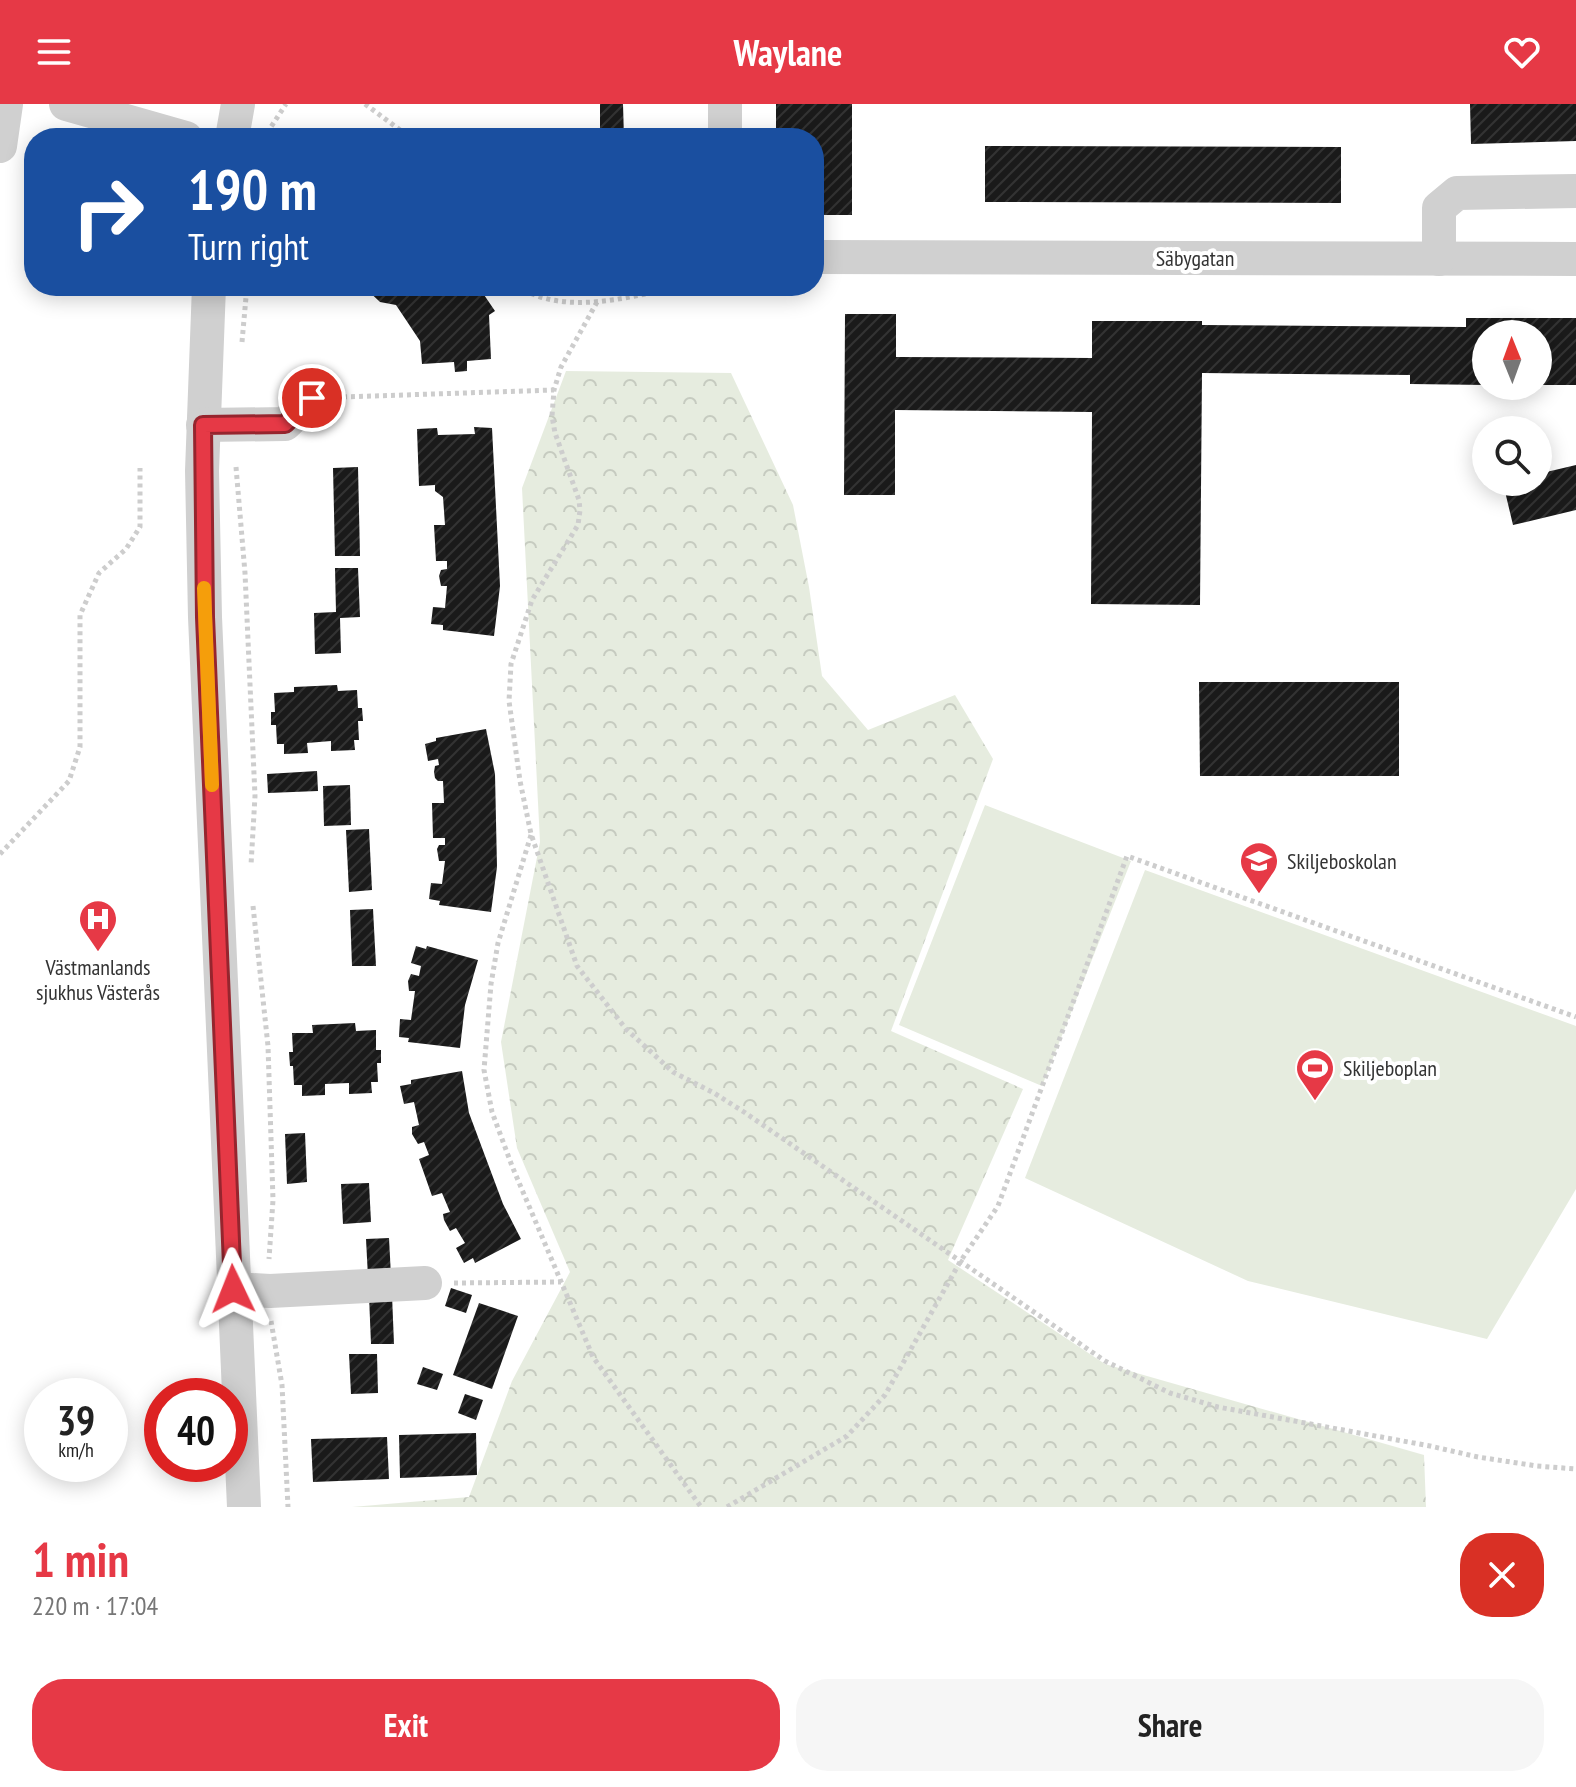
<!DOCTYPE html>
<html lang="en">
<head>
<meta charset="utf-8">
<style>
	body { margin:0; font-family:"PT Sans Narrow",sans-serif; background:#f6f6f6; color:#222; height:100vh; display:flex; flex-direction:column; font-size:30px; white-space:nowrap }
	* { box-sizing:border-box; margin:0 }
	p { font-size:26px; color:#767676 }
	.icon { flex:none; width:44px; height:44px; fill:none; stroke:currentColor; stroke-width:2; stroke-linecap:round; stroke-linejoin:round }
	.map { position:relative; height:1403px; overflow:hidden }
	.drawer { display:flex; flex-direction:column; background:#fff; flex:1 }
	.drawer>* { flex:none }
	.hud { position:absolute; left:24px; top:24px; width:800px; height:168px; border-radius:32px; box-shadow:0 4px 20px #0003; background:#1a4fa0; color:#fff; overflow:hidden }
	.needle { width:52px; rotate:359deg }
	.fabs { position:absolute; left:1472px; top:216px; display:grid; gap:16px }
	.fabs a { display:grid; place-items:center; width:80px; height:80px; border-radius:50%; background:#fff; box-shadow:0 4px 20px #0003; font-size:40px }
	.speed { position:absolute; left:24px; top:1274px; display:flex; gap:16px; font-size:40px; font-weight:700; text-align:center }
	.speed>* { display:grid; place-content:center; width:104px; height:104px; border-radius:50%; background:#fff; box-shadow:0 4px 20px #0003; line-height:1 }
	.speed small { font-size:20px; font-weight:400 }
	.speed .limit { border:12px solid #d22; background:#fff; color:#111 }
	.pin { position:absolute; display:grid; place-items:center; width:68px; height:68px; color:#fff; margin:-34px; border:4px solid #fff; border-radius:50%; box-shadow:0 2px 8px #0007 }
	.me { position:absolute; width:88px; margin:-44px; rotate:358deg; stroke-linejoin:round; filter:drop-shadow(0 0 6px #0008) }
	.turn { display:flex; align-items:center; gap:28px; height:168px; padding:0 32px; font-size:36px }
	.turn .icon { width:104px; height:104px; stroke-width:2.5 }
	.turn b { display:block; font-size:56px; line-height:68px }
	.round { display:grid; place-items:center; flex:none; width:84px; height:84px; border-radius:32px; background:#f6f6f6 }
	.headline { display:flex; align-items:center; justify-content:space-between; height:136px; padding:0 32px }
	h1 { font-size:48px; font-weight:600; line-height:60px; color:#e63946 }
	.action { display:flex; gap:16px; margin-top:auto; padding:16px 32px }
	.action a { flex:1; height:92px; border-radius:32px; background:#e63946; color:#fff; font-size:32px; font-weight:600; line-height:92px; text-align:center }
	.action a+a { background:#f6f6f6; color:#222 }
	header { display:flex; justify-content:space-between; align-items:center; height:104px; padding:0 32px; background:#e63946; color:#fff; font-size:36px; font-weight:600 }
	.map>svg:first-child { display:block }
	.grass { fill:#e6ecdf }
	.forest { fill:url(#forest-crowns) }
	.building { fill:url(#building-hatch) }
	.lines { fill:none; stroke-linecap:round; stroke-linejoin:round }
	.path { stroke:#cdcdcd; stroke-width:5; stroke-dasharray:4 4; stroke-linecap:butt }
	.minor { stroke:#d0d0d0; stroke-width:34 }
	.route-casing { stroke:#96252e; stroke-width:20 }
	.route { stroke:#e63946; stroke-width:14 }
	.slow { stroke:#f59e0b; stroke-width:14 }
	.labels { text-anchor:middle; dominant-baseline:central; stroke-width:8; stroke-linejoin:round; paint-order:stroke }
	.street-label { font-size:22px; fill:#333; stroke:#fff }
	.poi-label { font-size:22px; fill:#333; stroke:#fff; text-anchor:start }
</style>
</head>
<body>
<header><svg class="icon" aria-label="menu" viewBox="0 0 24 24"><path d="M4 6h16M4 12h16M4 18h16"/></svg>Waylane<svg class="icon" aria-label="heart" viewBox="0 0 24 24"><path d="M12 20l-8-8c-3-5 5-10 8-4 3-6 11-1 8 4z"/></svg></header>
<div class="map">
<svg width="1576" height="1403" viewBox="0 0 1576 1403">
	<defs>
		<pattern id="forest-crowns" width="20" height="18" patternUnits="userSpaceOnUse" patternTransform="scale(2)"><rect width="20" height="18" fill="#e6ecdf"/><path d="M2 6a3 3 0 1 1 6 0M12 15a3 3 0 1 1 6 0" fill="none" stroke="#c6cbc0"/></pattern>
		<pattern id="building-hatch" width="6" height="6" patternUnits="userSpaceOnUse" patternTransform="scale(2)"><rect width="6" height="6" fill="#1a1a1a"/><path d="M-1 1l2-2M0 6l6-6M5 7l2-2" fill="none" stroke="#333"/></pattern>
	</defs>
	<rect width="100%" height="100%" fill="#fff"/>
	<g class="grass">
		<path d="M985,701L1131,757L1042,982L899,921Z"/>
		<path d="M1145,766L1576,922V1085L1487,1235L1248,1177L1025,1074Z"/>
	</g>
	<path class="forest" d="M566,267L731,269L793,401L809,483L822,572L868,626L955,591L993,655L891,927L1023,985L948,1156L1105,1260L1424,1351L1426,1403H352L469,1393L512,1277L570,1168L517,1044L501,938L540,738L522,384Z"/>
	<g class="building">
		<path d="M600,0H623L624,34H600Z"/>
		<path d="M776,0H852V111H814V34H776Z"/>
		<path d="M1470,0H1576V37L1471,40Z"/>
		<path d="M985,42L1341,43V99L985,98Z"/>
		<path d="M363,182H478L495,207L489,211L491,255L467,257V267L455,268L454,258L422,260L420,237L396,201L380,198Z"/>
		<path d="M845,210H896V253L1092,254V217H1202V221L1466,223V214H1576V281H1538V230H1486V281L1410,280V271L1202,269L1200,501L1091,500L1092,308L895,306V391H844Z"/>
		<path d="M474,323L492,324L500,482L494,532L443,526V521L431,520L433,503L445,504L447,482H441L439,472L441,466L447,465V457H436L434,421H445L443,393L435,387V381L419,382L417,325L437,324L438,331L475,330Z"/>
		<path d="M1576,361V406L1513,421L1503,379L1538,378V370Z"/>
		<path d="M358,363L360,452H335L333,364Z"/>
		<path d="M335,464H358L360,513L340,514L341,549L315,550L314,509L336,508Z"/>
		<path d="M1199,578H1399V672H1200Z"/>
		<path d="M337,581L338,587L357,586L358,604H362L363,617H358L359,636H354L355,646L331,647V637L307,639L308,649L284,650V640H277L276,621H271V608H275L274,589L294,588V583Z"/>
		<path d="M486,625L495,670L497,763L491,808L439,801L440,797L429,795L431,779L442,780L445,757H439L437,745L439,741H445V734H433L432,699H444L443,677H438L435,674L434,668L435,662L439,661L438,655L428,657L425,640L436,637V634Z"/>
		<path d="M317,667L318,687L268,689L267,670Z"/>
		<path d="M350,681L351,721L324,722L323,682Z"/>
		<path d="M369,725L372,786L349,788L346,726Z"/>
		<path d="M373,805L376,862H352L350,806Z"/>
		<path d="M416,842L426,845L427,842L478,856L465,901L460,944L408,938L409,934L399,933L400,915L411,916L415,887H409L408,877L411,870L419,872L421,862L411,859Z"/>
		<path d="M355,919L356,927L376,926V946H381V959H377L378,978H371L372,989L349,990V979L325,980V991L302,992V981H294L293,962H290L289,948H293L292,929H313L312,921Z"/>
		<path d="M462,967L469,1009L503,1100L521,1135L475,1159L473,1154L464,1159L456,1144L465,1139L456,1124L450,1127L444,1116L443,1110L450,1108L442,1089L432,1092L419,1055L429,1051L424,1038L418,1040L412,1030V1023L419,1021L414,998L404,1000L400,982L411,980V976Z"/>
		<path d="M305,1029L307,1078L287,1080L285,1030Z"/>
		<path d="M369,1079L371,1118L343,1120L341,1080Z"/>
		<path d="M389,1134L391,1172L368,1173L366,1135Z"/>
		<path d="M451,1184L472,1191L466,1209L445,1202Z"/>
		<path d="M392,1191L394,1240H371L369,1192Z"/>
		<path d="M479,1199L518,1212L492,1285L453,1271Z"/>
		<path d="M349,1250H377L378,1289L351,1290Z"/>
		<path d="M423,1263L443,1270L437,1286L417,1280Z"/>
		<path d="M465,1290L483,1296L476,1316L458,1309Z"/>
		<path d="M476,1329L477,1371L400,1374L399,1331Z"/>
		<path d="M387,1333L389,1375L313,1378L311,1335Z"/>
	</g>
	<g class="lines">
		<g class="path">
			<path d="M365,0L411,34"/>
			<path d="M267,29L286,0"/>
			<path d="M517,182C567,214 633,191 686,182"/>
			<path d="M597,198L561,263L554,286L552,312L555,329L579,396L580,406L578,421L532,496L511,560L509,597L520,677L531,730L577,862L626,925L673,968L714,989L744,1008L1105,1257L1170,1289L1218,1303L1430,1342L1478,1353L1537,1362L1576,1365"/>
			<path d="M242,238L247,182"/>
			<path d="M343,293L554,286"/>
			<path d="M236,363L245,469L255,692L251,761"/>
			<path d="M531,731L498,839L491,880L484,966L492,1008L512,1062L593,1253L701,1403"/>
			<path d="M0,750L69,677L80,643V511L99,469L126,445L140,423V364"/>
			<path d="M253,802L268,942L273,1096L269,1155"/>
			<path d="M454,1179L561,1178"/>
			<path d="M271,1217L282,1281L288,1403"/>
			<path d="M727,1403L847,1332L885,1291L960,1158L998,1102L1127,752L1576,913"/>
		</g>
		<g class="minor">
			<path d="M66,0L186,34"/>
			<path d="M725,0V34"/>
			<path d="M232,34L238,0"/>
			<path d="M0,42L6,0"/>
			<path d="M814,153L1576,155"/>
			<path d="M1439,155V104L1457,89L1576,87"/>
			<path d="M209,182L202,367L205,513L244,1403"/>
			<path d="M203,321L285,320L312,294"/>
			<path d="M233,1185L270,1187L425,1179"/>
		</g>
	</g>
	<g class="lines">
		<g class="route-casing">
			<path id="route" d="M233,1185L205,513L203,321L285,320L312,294"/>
		</g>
		<use href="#route" class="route"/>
		<path class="slow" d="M204,484L212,681"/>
	</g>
	<defs>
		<g id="school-pin" transform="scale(2)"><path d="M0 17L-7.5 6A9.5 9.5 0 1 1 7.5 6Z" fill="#e63946" stroke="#fff"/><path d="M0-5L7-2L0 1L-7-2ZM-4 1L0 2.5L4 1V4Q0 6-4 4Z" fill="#fff"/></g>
		<g id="hospital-pin" transform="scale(2)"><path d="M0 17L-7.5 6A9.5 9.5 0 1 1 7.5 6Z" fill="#e63946" stroke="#fff"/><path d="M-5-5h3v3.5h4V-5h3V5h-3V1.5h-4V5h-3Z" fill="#fff"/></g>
		<g id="stadium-pin" transform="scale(2)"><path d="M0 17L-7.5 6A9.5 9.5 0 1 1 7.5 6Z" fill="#e63946" stroke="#fff"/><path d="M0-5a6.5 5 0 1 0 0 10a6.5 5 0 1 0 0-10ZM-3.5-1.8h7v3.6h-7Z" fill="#fff"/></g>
	</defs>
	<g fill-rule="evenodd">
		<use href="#school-pin" x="1259" y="757"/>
		<use href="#hospital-pin" x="98" y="815"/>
		<use href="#stadium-pin" x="1315" y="964"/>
	</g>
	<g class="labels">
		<g class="street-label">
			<text x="1195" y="154">Säbygatan</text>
		</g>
		<g class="poi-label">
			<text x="1287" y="757">Skiljeboskolan</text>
			<text x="98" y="863" text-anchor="middle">Västmanlands<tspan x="98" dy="25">sjukhus Västerås</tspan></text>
			<text x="1343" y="964">Skiljeboplan</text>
		</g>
	</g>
</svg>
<div class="fabs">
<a><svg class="needle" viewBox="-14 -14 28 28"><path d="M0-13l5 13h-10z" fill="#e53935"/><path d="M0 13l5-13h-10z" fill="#767676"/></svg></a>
<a><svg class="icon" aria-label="search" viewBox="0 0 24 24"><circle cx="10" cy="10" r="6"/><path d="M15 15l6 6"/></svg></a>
</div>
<div class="speed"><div>39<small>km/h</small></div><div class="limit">40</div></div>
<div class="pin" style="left:312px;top:294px;background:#d93025"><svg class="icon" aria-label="arrive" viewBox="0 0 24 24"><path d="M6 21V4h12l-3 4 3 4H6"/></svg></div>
<svg class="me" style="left:233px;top:1185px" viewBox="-20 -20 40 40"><path d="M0-17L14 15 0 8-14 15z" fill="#e63946" stroke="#fff" stroke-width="4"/></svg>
<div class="hud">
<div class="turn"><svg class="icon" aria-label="right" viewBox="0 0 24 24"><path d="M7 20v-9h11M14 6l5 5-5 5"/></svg><div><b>190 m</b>Turn right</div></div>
</div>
</div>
<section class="drawer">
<div class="headline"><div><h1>1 min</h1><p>220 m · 17:04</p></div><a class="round" style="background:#d93025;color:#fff"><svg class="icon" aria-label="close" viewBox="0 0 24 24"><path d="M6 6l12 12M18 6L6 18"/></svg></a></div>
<div class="action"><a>Exit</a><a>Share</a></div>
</section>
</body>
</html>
